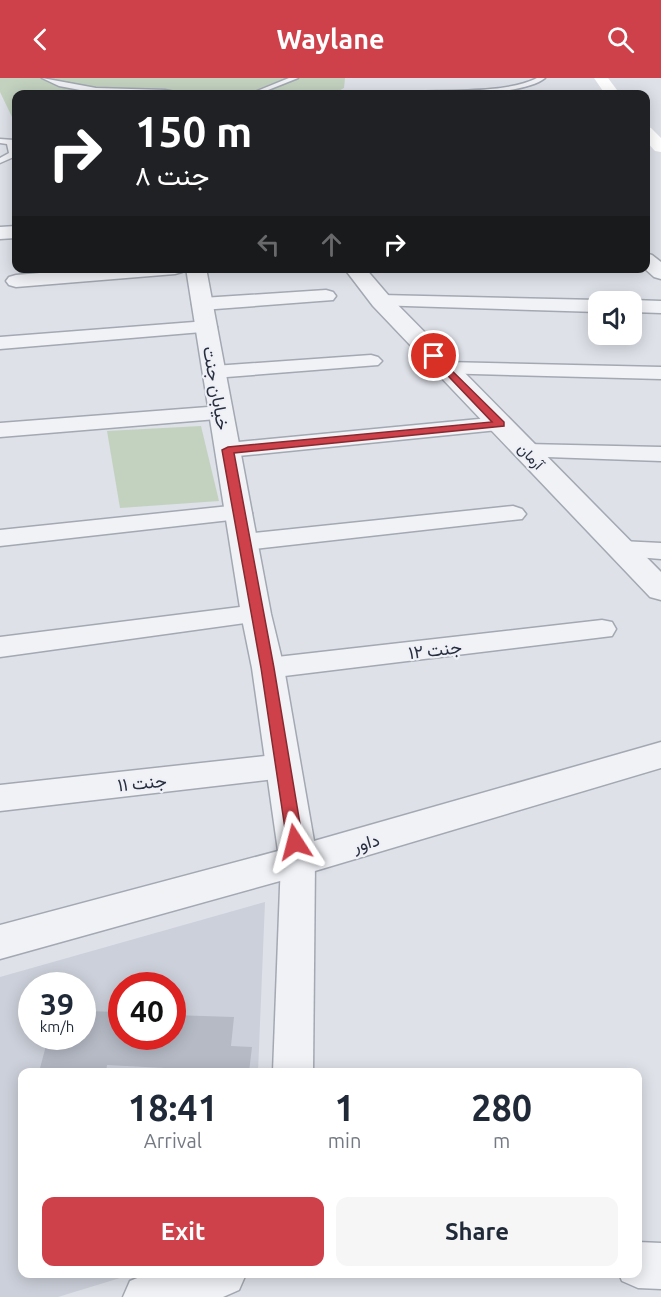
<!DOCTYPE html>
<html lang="en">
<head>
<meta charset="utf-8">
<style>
	body { margin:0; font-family:Ubuntu,Vazirmatn,sans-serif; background:#f6f6f7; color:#1f2937; height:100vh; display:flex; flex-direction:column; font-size:22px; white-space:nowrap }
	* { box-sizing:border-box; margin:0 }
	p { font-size:20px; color:#747a83 }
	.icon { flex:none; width:33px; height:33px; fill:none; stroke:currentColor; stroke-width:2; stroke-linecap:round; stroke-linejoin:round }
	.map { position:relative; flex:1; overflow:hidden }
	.side { position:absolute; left:18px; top:990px; width:624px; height:210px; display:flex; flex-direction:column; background:#fff; border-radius:12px; box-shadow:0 3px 15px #0003 }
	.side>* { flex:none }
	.guide { position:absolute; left:12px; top:12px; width:638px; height:183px; border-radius:12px; box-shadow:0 3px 15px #0003; background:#202124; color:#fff; overflow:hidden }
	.tools { position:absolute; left:588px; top:213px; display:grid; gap:12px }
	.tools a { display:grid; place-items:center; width:54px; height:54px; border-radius:12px; background:#fff; box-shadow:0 3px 15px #0003; font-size:30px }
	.speed { position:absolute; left:18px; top:894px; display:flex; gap:12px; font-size:30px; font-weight:700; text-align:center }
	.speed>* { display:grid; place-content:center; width:78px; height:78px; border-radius:50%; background:#fff; box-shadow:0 3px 15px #0003; line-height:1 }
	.speed small { font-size:15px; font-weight:400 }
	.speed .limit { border:9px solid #d22; background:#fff; color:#111 }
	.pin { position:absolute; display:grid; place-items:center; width:51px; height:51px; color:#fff; margin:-26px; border:3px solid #fff; border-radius:50%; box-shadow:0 2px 6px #0007 }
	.me { position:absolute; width:66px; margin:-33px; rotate:351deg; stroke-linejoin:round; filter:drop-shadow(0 0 4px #0008) }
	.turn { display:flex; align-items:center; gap:21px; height:126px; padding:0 24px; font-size:27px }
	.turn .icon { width:78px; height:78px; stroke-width:2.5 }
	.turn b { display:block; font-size:42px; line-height:51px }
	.lanes { display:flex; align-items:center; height:57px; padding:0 24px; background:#0003; justify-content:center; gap:30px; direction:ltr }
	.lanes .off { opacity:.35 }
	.eta { display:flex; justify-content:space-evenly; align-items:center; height:102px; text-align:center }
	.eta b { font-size:36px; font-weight:600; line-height:42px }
	.cta { display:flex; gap:12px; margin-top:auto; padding:12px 24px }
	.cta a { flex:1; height:69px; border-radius:12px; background:#cf414a; color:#fff; font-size:24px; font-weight:600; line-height:69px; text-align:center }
	.cta a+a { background:#f6f6f7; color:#1f2937 }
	header { display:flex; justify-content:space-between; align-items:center; height:78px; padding:0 24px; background:#cf414a; color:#fff; font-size:27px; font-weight:600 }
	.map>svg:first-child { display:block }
	.built { fill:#ccd0da; fill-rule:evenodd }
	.green { fill:#c2d2bf }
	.building { fill:#b5bac5 }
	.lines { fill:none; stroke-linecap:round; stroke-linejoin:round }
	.service-casing { stroke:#a3a8b2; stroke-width:3 }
	.minor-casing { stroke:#a3a8b2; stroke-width:3 }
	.tertiary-casing { stroke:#a3a8b2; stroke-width:3 }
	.service { fill:#f1f2f6; fill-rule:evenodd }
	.minor { fill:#f1f2f6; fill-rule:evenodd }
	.tertiary { fill:#f1f2f6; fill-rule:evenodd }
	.secondary { fill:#fff; fill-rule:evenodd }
	.route { fill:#cf414a; stroke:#872a30; stroke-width:1.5 }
	.labels { text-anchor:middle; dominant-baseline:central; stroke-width:4.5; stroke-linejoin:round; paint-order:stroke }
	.far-street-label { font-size:15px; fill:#272e3f; stroke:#eef0f6 }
	.street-label { font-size:18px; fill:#272e3f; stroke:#eef0f6 }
</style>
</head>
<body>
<header><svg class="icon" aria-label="back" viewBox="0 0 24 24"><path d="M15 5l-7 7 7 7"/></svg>Waylane<svg class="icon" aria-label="search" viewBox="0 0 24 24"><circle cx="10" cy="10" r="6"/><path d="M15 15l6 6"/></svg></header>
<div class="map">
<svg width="661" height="1219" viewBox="0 0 661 1219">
	<rect width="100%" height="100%" fill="#dee1e8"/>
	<path class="built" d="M265,824L258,994H22V1196H133L58,1219H0V899ZM32,908H82V958H32ZM122,908H172V958H122Z"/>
	<g class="green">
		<path d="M0,0H345L344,10L333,16H16V39H12L0,14Z"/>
		<path d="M201,348L219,423L120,430L107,353Z"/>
	</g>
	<path class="building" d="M82,933L122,934V958H172V937L234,939L231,968L252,969L249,994H183L184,991L107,987L106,994H39L48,960L72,961V958H82Z"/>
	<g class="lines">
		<g class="service-casing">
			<g id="service">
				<path d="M42,0L96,10L165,12L185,16L96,15L59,8Z"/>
				<path d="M289,0H298L258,16H250Z"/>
				<path d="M537,0H545C523,18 432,19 403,16L406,14C441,12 507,16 537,0Z"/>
				<path d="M0,61L14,62L16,78L0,85V80L9,75L7,66L0,65Z"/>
			</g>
		</g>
		<g class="minor-casing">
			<g id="minor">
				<path d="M100,190H184L182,194L175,196L16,209L9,207L6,203L9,199L16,197Z"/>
				<path d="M326,212L333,214L336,218L333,222L202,232L195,230L192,226L195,222L202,220Z"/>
				<path d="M381,217L598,222L604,224H598V234L374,227L371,223L374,219Z"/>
				<path d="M632,222L661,223V235L632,234V224H626Z"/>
				<path d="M207,243L214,245L217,249L214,253L0,271V259Z"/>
				<path d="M371,277L378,279L382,283L378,287L214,300L206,299L203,294L206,289L214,288Z"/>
				<path d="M445,284L661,289V301L437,295L434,290L437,285Z"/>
				<path d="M221,328L229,330L232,335L229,340L0,359V345Z"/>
				<path d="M500,339L508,341L511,346L508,351L228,379L220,377L216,372L220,367L228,365Z"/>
				<path d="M526,366L661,369V383L518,378L514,373L518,368Z"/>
				<path d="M239,427L248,430L252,435L248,440L0,468V452Z"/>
				<path d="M513,428L522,431L526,436L522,441L244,472L235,470L231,464L235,458L244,456Z"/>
				<path d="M621,463L661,465V481L612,477L608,471L612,465Z"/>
				<path d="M256,527L266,530L270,536L266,542L0,579V559Z"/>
				<path d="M602,542L612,544L616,551L612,558L268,600L258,597L253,590L258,583L268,580Z"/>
				<path d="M283,676L294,680L299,688L294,696L283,700L0,733V707Z"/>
				<path d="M298,769L310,773L315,783L313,994H273L281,783L286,773Z"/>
				<path d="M638,1164L661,1165V1211L638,1210L622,1203L619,1196H638Z"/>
				<path d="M147,1196H246L239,1212L223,1219H123L130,1203Z"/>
			</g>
		</g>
		<g class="tertiary-casing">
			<g id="tertiary">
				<path d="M16,148V160L0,161V149Z"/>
				<path d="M645,175L652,177L661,184V201L654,199L644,190Z"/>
				<path d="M186,190H206L271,536L284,590L314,763L661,664V690L298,798L0,881V847L278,773L252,590L241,536Z"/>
				<path d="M344,190H365L389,218L661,494V522L650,519L373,228Z"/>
			</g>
		</g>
		<use href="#service" class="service"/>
		<use href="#minor" class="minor"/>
		<use href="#tertiary" class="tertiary"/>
		<g class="secondary">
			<path d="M594,0H608L620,16H605Z"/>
			<path d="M645,48L651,50L661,60V74L655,73L645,62Z"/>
		</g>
	</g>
	<path class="route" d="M434,275L504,344V348L234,375L274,590L303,764L301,769L295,771L290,769L287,764L261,590L222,372L228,369L492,344L431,280L429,278Z"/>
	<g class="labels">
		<g class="far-street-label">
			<text transform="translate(531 378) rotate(46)">آرمان</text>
		</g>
		<g class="street-label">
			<text transform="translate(217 310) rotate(80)">خیابان جنت</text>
			<text transform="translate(435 571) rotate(-7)">جنت ۱۲</text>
			<text transform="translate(142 704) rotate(-6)">جنت ۱۱</text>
			<text transform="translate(366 764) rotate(-16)">داور</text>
		</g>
	</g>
</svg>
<div class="tools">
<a><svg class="icon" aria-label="sound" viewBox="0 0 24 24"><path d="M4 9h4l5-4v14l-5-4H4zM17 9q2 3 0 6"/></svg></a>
</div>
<div class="speed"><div>39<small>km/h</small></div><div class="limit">40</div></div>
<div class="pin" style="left:434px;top:278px;background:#d93025"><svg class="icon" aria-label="arrive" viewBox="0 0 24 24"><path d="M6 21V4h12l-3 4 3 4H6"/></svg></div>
<svg class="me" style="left:295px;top:764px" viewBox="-20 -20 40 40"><path d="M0-17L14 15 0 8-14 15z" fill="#cf414a" stroke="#fff" stroke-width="4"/></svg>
<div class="guide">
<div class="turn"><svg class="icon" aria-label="right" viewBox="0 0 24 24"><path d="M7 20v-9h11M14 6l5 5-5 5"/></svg><div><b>150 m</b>جنت ۸</div></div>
<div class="lanes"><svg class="icon off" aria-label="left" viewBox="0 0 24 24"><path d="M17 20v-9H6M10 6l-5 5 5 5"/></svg><svg class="icon off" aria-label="ahead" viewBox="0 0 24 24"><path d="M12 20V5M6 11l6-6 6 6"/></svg><svg class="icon" aria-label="right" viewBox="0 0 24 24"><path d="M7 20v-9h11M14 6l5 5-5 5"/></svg></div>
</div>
<section class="side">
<div class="eta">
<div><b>18:41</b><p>Arrival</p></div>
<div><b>1</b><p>min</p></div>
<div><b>280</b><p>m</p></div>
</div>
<div class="cta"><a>Exit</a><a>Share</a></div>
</section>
</div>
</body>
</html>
